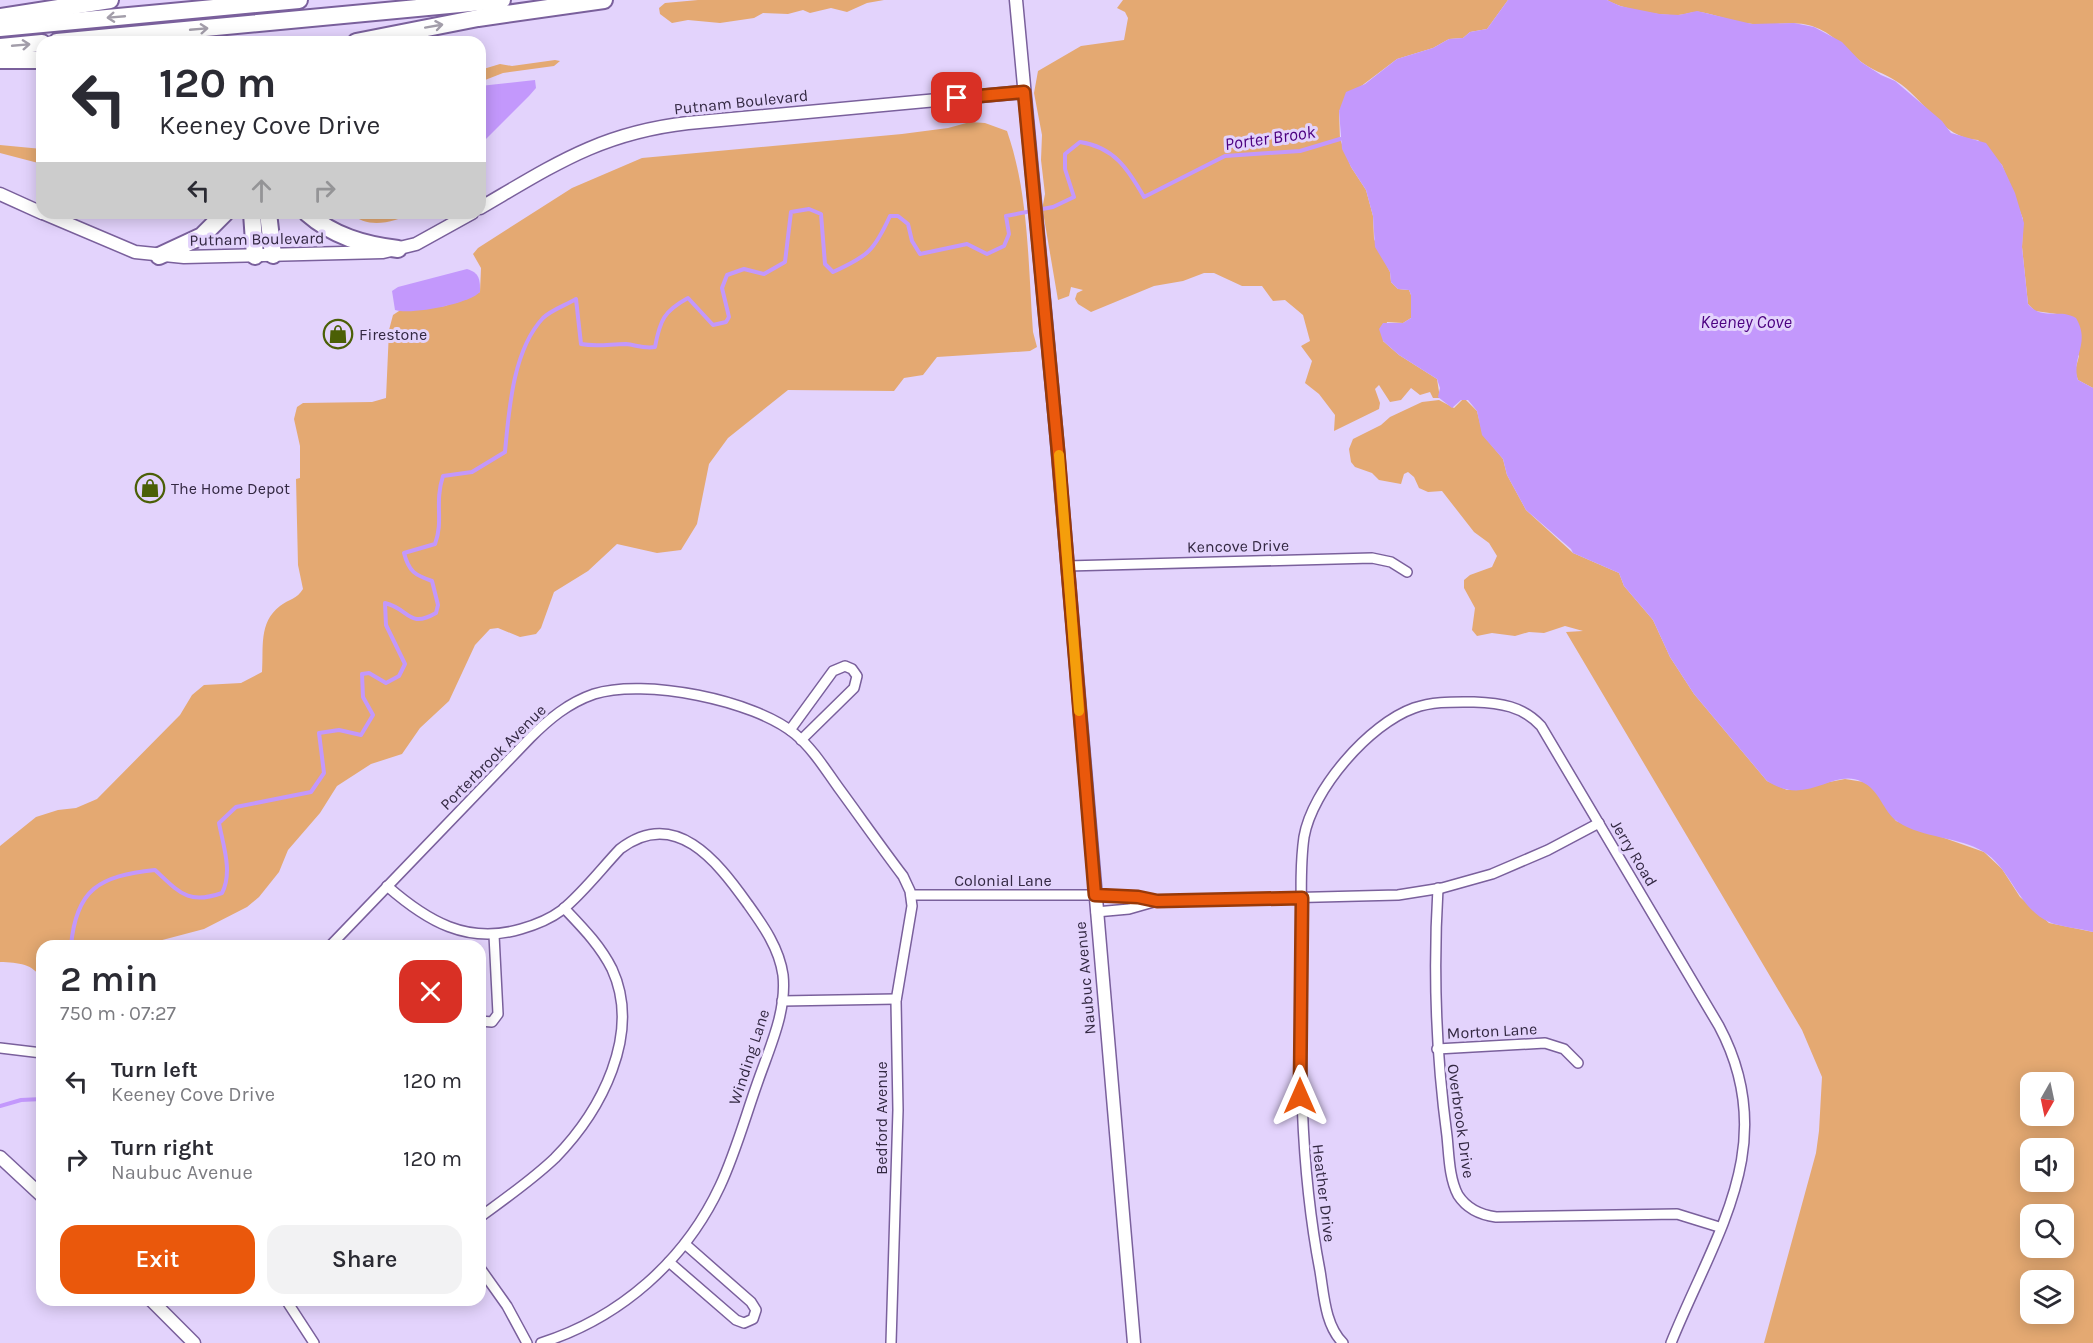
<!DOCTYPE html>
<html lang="en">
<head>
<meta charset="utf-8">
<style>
	body { margin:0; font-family:Karla,sans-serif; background:#f2f2f3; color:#2b2b33; height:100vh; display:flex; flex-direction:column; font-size:22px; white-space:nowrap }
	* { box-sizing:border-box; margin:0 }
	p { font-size:20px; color:#7c7c81 }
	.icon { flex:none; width:33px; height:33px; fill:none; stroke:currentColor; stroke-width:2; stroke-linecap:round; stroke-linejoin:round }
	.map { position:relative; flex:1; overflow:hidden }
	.panel { position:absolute; left:36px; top:940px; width:450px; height:366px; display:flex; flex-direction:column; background:#fff; border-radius:18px; box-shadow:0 3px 15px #0003 }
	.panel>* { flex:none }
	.guide { position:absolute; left:36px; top:36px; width:450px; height:183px; border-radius:18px; box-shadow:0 3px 15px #0003; background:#fff; color:#2b2b33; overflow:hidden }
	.needle { width:39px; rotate:189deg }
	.buttons { position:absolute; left:2020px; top:1072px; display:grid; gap:12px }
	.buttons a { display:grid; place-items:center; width:54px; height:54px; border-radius:12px; background:#fff; box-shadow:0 3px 15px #0003; font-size:30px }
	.pin { position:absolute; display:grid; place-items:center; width:51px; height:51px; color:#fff; margin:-26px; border-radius:12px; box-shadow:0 3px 9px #0006 }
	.me { position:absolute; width:66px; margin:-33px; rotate:0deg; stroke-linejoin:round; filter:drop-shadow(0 0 4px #0008) }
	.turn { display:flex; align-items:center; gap:21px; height:126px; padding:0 24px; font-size:27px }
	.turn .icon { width:78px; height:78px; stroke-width:2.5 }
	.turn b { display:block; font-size:42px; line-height:51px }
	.lanes { display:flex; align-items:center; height:57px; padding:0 24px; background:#0003; justify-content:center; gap:30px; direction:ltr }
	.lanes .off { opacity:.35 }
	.round { display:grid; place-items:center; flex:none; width:63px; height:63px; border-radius:18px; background:#f2f2f3 }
	.head { display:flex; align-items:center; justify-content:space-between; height:102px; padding:0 24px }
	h1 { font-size:36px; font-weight:600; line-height:45px }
	.action { display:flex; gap:12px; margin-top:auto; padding:12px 24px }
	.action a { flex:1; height:69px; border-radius:18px; background:#ea580c; color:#fff; font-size:24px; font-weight:600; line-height:69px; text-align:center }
	.action a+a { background:#f2f2f3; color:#2b2b33 }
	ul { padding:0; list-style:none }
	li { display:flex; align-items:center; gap:18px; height:78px; padding:0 24px }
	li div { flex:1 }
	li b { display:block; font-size:22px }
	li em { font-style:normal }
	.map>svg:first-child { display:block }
	.green { fill:#e4a972; fill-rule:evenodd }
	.water { fill:#c398fc }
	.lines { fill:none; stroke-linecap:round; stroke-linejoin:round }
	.stream { stroke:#c398fc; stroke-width:4 }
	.street-casing { stroke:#7a609c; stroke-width:12 }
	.secondary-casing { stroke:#7a609c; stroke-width:15 }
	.highway-casing { stroke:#7a609c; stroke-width:20 }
	.street { stroke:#fff; stroke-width:9 }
	.secondary { stroke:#fff; stroke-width:12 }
	.highway { stroke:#fff; stroke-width:16 }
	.oneway { stroke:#a39eaa }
	.route-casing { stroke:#983908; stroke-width:15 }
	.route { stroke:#ea580c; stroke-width:10 }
	.slow { stroke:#f59e0b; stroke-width:10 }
	.labels { text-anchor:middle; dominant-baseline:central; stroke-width:6; stroke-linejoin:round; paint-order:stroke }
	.street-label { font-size:16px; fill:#332842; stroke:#e3d3fc }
	.poi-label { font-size:16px; fill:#332842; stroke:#e3d3fc; text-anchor:start }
	.water-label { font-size:18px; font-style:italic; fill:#4c0180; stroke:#e3d3fc }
</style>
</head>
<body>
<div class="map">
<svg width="2093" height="1343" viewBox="0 0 2093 1343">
	<rect width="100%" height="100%" fill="#e3d3fc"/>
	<g class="green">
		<path d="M698,0H884L867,3L847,12L831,8L810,13L803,10L788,14L763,13L754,18L720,23L688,20L672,23L660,14L659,8L665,3Z"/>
		<path d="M1123,0H1508L1487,29L1470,32L1463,38L1449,39L1433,48L1397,59L1360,87L1339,111L1340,139L1351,167L1366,190L1373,216L1374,239L1390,272L1391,282L1398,289L1409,290L1411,295V318L1403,323L1387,322L1383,341L1399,355L1437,379L1440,398H1433L1430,392L1420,395L1411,388L1401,400L1390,402L1379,385L1375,389L1380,403L1379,409L1334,431L1335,415L1319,394L1305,383L1312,361L1301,346L1310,341L1303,315L1285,300L1273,301L1262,286H1242L1214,273H1204L1183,281L1154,286L1091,312L1078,304L1075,299L1077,293L1083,290L1071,287L1069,296L1058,300L1044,218L1041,215L1045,194L1041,160L1042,135L1034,93L1038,71L1081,46L1124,40L1128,18L1125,12L1117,8Z"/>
		<path d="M1607,0H2093V388L2078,380L2075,371L2079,356L2057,314L2035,311L2028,304L2022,247L2023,219L2002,165L1978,140C1941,138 1925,99 1896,81C1884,73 1871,70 1860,61C1844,48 1833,33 1812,26C1793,20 1773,26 1753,24C1735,23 1718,15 1700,12C1694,11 1685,15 1678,15C1661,16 1621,9 1607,0Z"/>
		<path d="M555,60L560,61L554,66L503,73L480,82V70L500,64L512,66Z"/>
		<path d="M970,122L985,123L1007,131C1029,194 1028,264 1033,332L1037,347L1030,351L937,357L923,375L904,378L894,391L788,390L728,438L709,464L697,524L681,550L657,553L617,544L588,571L554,592L541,628L536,634L520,637L498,628L490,629L475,645L449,701L420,728L402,754L371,764L337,786L320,813L288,850L279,872L259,897L247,907L204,929L151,943L146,946H42V980C33,963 19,963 0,962V846L36,817L58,810L76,808L97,799L180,715L192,695L204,685L241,683L262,672C264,648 258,623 280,606C289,599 297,599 303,589L298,565L296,479L300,478V446L294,419L297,407L303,403L372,402L386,398L389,330L393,315L399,311L445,306L480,292L481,268L473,254L478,248L572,188L642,158L902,134L948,128Z"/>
		<path d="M0,145L42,149V164L0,153Z"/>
		<path d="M350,213H413C393,222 369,230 350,213Z"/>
		<path d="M1464,398L1477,411L1483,435L1503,459L1507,475L1526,510L1573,553L1619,573L1624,586L1653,620L1670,657L1694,694L1767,781L1787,790L1845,779L1864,782L1873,788L1896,821L1984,852L2002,869L2020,897L2049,923L2093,932V1343H1764L1816,1153L1819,1131L1822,1077L1802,1030L1566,632L1583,631L1565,626L1544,633L1529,632L1515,636L1492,633L1477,636L1472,630L1475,608L1464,588V580L1470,575L1492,567L1497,556L1489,543L1474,532L1442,491L1428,492L1419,488L1414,477L1408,472L1404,474L1401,484L1379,480L1372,473L1355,467L1351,462L1349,449L1353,439L1381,425L1390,417L1422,402L1439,400L1454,408ZM2031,1083H2064V1116H2031ZM2031,1149H2064V1182H2031ZM2031,1215H2064V1248H2031ZM2031,1281H2064V1314H2031Z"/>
	</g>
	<g class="water">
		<path d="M1508,0H1607L1620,6L1660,14L1679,15L1697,11L1752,24L1794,23L1814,27L1842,42L1861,62L1881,75L1895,81L1942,121L1951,133L1986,143L2002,165L2015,193L2024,223L2022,247L2028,304C2042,321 2060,308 2076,318C2091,343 2071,357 2078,380L2093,388V932C2080,928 2059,927 2049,922C2018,908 2011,869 1984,852C1958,836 1924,839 1898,822C1883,812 1880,790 1862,782C1833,767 1808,808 1767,781L1694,694L1670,657L1653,620L1624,586L1619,573L1573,553L1571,549L1526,510L1507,475L1503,459L1482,435L1477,411L1468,400H1461L1452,408L1438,397L1440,388L1437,379L1399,355L1383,341L1379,329L1383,323H1403L1411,318V295L1409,290L1398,289L1391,282L1390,272L1375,247L1373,216L1366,190L1351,167L1342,149L1339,111L1346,92L1365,84L1397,59L1433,48L1449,39L1463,38L1470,32L1487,29Z"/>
		<path d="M535,80L536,88L529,96L480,145V86Z"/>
		<path d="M467,269C480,273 480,280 480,292C469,304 411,315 395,310L392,291L398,287Z"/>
	</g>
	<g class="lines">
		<g class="stream">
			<path d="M71,946C76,889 99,876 155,870C180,893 188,905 222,893C233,872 223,845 219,823L236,807L311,792L324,773L319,733L339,730L361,735L373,715L363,697L362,674L369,673L386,683L399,676L405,664L386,625L385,603C410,609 408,629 436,613L438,605L432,581C415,575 409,572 404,553L435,544C444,520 434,504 443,476L472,472L505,452C509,409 513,350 543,318C551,310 566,305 576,299L581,344C597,347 610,344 626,344C636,345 644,349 655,347C660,320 664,311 688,298L713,325L726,322L729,317L722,288L727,275L744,269L764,274L785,262L791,212L809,209L821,214L825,264L833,272C868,256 874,251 890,216H898L908,224L912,241L920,254L967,244L987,254L1004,246L1009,234L1006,216L1053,207L1074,197L1065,169V154L1080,142C1114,147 1128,169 1144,197L1225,156L1300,151L1340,139"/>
			<path d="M0,1106L21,1100L42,1099"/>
		</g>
		<g class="street-casing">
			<g id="street">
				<path d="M1067,566L1372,558L1391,562L1407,572"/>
				<path d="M790,730L833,671L845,666L852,669L857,676L854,688L801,740"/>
				<path d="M387,886C427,921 467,945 521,929C535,925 550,919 562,910C583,893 601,869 620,849C675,807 717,861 747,903C762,924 779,947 783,975C787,1012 769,1049 757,1084C745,1118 735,1154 720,1186C685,1261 620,1318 541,1343"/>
				<path d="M1438,888C1433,971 1436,1054 1447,1136C1449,1155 1449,1178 1458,1195C1467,1209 1481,1215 1496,1217L1677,1214L1719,1227"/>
				<path d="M911,895H1110L1157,901L1398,895L1442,888L1492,874L1548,850L1599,823"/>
				<path d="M1096,912L1129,909L1157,901"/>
				<path d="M330,946L530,738C549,719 568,703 594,694C644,678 754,700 795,734C813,749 825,769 838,787C860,817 881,847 903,876L910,891L912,906L896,1001L898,1110L891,1343"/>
				<path d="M782,1001L896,999"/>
				<path d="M480,1021L492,1022L498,1014L494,935"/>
				<path d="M0,1048L42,1053"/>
				<path d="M1437,1049L1545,1043L1564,1049L1578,1063"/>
				<path d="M480,1217C506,1198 532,1180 555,1158C601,1111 642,1034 612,969C600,945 582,927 564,908"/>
				<path d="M669,1262L736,1320L744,1323L753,1319L756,1310L751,1302L685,1244"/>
				<path d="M480,1268L507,1306L527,1343"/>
				<path d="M286,1300L314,1343"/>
				<path d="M1343,1343C1325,1325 1324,1295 1320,1271C1299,1162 1300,1056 1302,945C1302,910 1299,872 1304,837C1312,790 1369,724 1414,708C1434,701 1454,702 1474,702C1500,703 1523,706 1541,726L1719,1026C1782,1144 1715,1234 1671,1343"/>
			</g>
		</g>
		<g class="secondary-casing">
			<g id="secondary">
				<path d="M1016,0L1056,430L1134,1343"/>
				<path d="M0,194L42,213"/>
				<path d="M480,208C554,165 600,133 688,123L1024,92"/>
				<path d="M43,213L135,252L184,257L383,252L416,244L472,213"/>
				<path d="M0,1157L42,1196"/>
				<path d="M151,1300L194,1343"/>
			</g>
		</g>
		<g class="highway-casing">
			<g id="highway">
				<path d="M0,17L110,0"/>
				<path d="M0,28L299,0"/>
				<path d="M57,42L502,0"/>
				<path d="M356,42L478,18L604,0"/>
				<path d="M0,47L42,43"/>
				<path d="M0,60H42"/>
				<path d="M252,213L255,256"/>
				<path d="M268,213L273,255"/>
				<path d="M307,213C333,236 364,245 398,249"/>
				<path d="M159,256L202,236L225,213"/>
			</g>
		</g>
		<use href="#street" class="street"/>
		<use href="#secondary" class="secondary"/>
		<use href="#highway" class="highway"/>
	</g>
	<defs><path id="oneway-shaft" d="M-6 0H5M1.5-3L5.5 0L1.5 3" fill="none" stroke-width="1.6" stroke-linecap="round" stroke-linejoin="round" transform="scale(1.5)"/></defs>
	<g class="oneway">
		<use href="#oneway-shaft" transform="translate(116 17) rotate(175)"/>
		<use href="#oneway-shaft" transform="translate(434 26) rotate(-10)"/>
		<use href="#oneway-shaft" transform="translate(199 29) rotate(-5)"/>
		<use href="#oneway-shaft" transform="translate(21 45) rotate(-5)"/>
	</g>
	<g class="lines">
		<g class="route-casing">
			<path id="route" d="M957,98L1024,92L1058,451L1095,895L1138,897L1157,901L1302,898L1300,1096"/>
		</g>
		<use href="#route" class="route"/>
		<path class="slow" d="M1059,455L1079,711"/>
	</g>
	<defs>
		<g id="shop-ring" transform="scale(1.5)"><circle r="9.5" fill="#e3d3fc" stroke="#4b5f06" stroke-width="1.5"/><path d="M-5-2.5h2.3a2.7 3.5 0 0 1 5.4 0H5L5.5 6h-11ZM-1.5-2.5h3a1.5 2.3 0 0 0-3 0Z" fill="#4b5f06"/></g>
	</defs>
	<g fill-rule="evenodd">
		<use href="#shop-ring" x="338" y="334"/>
		<use href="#shop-ring" x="150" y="488"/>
	</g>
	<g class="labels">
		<g class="street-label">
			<text transform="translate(741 102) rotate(-6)">Putnam Boulevard</text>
			<text transform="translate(257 239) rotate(-1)">Putnam Boulevard</text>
			<text transform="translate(1238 546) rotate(-1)">Kencove Drive</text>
			<text transform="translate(493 757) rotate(-45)">Porterbrook Avenue</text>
			<text transform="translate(1634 853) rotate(59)">Jerry Road</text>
			<text x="1003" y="880">Colonial Lane</text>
			<text transform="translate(1085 978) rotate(-95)">Naubuc Avenue</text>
			<text transform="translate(1492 1031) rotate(-3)">Morton Lane</text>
			<text transform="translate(749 1057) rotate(-72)">Winding Lane</text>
			<text transform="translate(881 1118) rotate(-90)">Bedford Avenue</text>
			<text transform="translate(1461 1121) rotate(82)">Overbrook Drive</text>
			<text transform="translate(1324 1193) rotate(83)">Heather Drive</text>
		</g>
		<g class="poi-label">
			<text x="359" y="334">Firestone</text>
			<text x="171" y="488">The Home Depot</text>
		</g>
		<g class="water-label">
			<text transform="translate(1270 138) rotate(-8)">Porter Brook</text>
			<text x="1746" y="322">Keeney Cove</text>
		</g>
	</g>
</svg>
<div class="buttons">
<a><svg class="needle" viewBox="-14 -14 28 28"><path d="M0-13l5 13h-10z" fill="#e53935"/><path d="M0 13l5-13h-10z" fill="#7c7c81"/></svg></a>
<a><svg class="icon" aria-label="sound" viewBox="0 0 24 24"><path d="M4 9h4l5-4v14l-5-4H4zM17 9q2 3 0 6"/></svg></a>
<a><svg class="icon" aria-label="search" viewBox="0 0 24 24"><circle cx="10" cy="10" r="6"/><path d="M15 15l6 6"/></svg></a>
<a><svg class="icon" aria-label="layers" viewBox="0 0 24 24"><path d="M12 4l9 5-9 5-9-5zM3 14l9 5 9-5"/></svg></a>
</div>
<div class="pin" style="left:957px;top:98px;background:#d93025"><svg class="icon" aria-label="arrive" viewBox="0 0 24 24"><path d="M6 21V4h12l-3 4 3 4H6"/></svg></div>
<svg class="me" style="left:1300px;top:1096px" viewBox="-20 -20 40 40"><path d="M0-17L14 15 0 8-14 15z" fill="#ea580c" stroke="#fff" stroke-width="4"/></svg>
<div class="guide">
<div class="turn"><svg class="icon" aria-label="left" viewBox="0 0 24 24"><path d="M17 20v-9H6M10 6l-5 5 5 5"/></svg><div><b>120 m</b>Keeney Cove Drive</div></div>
<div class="lanes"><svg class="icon" aria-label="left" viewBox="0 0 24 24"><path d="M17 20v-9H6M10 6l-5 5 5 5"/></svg><svg class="icon off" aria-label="ahead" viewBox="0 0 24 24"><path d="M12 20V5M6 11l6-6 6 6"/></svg><svg class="icon off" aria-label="right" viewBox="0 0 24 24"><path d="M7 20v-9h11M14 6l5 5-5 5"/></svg></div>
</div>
<section class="panel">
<div class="head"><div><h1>2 min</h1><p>750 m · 07:27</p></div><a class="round" style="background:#d93025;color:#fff"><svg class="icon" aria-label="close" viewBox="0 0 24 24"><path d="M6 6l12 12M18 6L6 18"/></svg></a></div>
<ul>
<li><svg class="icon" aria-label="left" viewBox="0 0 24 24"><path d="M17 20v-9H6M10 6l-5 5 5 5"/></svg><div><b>Turn left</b><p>Keeney Cove Drive</p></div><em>120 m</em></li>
<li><svg class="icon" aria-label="right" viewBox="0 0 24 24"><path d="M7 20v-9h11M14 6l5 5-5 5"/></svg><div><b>Turn right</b><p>Naubuc Avenue</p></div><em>120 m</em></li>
</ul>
<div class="action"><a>Exit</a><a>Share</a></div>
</section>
</div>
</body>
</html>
